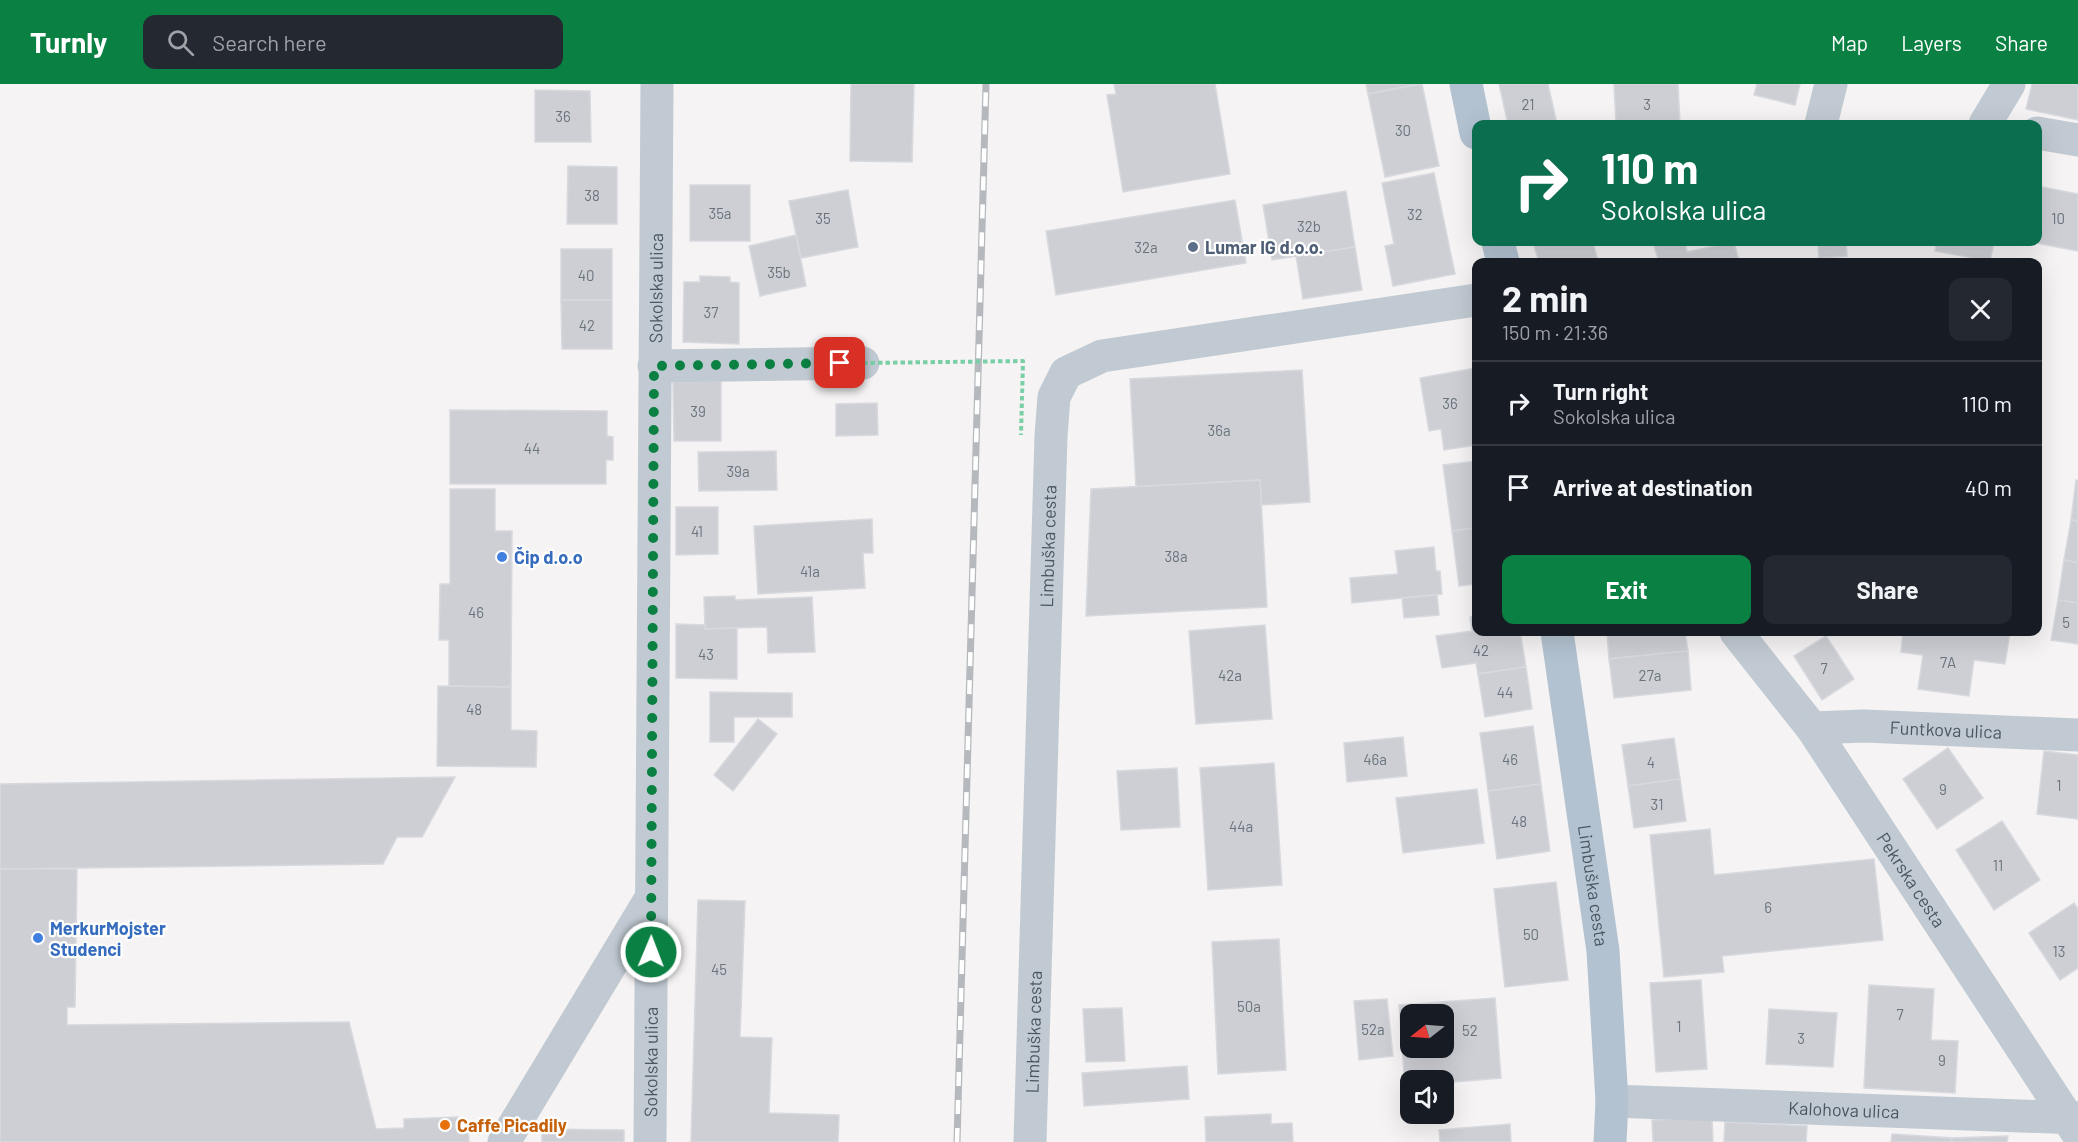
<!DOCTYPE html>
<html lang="en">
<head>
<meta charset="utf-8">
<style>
	body { margin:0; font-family:Barlow,sans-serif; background:#242831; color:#f1f3f6; height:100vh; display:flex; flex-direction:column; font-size:22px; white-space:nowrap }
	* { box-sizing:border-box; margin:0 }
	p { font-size:20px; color:#9ea1a6 }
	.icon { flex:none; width:33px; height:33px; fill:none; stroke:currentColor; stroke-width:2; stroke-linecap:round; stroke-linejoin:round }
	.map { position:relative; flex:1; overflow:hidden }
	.side { position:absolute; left:1472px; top:174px; width:570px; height:378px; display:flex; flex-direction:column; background:#171b24; border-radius:12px; box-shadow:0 6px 24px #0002 }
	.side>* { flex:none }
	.hud { position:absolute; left:1472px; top:36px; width:570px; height:126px; border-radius:12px; box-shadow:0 6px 24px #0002; background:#0b6e4f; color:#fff; overflow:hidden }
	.needle { width:39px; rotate:253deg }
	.fabs { position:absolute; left:1400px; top:920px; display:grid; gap:12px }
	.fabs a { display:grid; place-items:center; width:54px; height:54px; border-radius:12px; background:#171b24; box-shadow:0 6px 24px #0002; font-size:30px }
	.pin { position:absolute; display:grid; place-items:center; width:51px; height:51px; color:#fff; margin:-26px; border-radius:12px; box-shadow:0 3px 9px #0006 }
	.me { position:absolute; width:66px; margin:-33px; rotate:1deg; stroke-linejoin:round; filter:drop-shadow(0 0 4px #0008) }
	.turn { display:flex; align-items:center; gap:21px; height:126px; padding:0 30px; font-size:27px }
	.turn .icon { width:78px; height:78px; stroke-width:2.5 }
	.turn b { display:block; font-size:42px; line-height:51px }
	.round { display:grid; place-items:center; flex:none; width:63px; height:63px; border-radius:12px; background:#242831 }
	.headline { display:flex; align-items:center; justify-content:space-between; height:102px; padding:0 30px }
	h1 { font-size:36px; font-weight:700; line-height:45px }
	.action { display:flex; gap:12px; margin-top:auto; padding:12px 30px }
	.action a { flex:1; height:69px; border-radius:12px; background:#0b8043; color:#fff; font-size:24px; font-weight:700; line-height:69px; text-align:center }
	.action a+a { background:#242831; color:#f1f3f6 }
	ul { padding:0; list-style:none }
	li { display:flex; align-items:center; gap:18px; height:84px; padding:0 30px; border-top:2px solid #363941 }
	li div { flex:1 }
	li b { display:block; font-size:22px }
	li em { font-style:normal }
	header { display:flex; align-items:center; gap:36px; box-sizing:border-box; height:84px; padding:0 30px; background:#0b8043; color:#fff }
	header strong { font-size:28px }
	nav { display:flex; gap:33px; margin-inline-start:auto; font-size:21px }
	.search { width:420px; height:54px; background:#242831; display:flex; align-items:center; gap:15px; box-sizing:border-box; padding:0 21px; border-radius:12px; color:#9ea1a6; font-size:22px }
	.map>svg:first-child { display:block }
	.building { fill:#cdcfd5; stroke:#d7d9de; stroke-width:1.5; fill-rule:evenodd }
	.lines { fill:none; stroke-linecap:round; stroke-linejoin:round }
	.minor { stroke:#c1cad2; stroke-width:33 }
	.major { stroke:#b3c2d1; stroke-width:33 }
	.rail-casing { stroke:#b5b8bd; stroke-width:7 }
	.rail { stroke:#fff; stroke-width:4.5; stroke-dasharray:14; stroke-linecap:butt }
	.path-bridge { stroke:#7ad0a6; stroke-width:4; stroke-dasharray:4.5 3; stroke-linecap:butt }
	.route { stroke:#0b8043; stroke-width:10; stroke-dasharray:0 18 }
	.service-dot { fill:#5c6f8a; stroke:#fff; stroke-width:2 }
	.shop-dot { fill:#3f7fe0; stroke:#fff; stroke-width:2 }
	.food-dot { fill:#e8710a; stroke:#fff; stroke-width:2 }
	.labels { text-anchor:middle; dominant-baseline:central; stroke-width:4.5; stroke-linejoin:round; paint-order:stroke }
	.number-label { font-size:15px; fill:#6b747e }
	.service-label { font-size:18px; font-weight:bold; fill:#4e5e75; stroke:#fff; text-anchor:start }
	.street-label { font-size:18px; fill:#4a5661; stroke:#fff }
	.shop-label { font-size:18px; font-weight:bold; fill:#366cbe; stroke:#fff; text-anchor:start }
	.food-label { font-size:18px; font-weight:bold; fill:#c56008; stroke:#fff; text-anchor:start }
</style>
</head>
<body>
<header>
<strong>Turnly</strong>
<div class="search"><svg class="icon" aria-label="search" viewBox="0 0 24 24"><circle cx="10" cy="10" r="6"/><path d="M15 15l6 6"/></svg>Search here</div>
<nav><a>Map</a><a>Layers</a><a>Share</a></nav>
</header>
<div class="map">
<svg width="2078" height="1058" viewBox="0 0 2078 1058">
	<rect width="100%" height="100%" fill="#f5f3f3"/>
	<g class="building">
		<path d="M851,0H914L912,78L850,77Z"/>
		<path d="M1114,0H1215L1230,90L1123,108L1107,11L1116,10Z"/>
		<path d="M1366,0H1419L1368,10Z"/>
		<path d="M1422,0L1439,82L1385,93L1368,10Z"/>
		<path d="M1499,0H1548L1557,40H1508Z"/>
		<path d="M1614,0H1678L1680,40H1616Z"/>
		<path d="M1757,0H1800L1795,21L1754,11Z"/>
		<path d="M2032,0H2078V36L2026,25Z"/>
		<path d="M535,6L590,7L591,58H535Z"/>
		<path d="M568,82L617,83V140H567Z"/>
		<path d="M1434,89L1455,190L1393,202L1385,162L1394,160L1382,99Z"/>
		<rect x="690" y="101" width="60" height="56"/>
		<path d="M2037,102L2078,110V167L2031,158H2037Z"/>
		<path d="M848,106L858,163L801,174L789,117Z"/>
		<path d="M1346,107L1355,163L1272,176L1263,121Z"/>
		<path d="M1235,116L1246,179L1056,211L1046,147Z"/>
		<path d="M796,151L806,202L760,212L749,162Z"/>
		<path d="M1533,158H1593L1598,178H1539Z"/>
		<path d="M1653,158H1685L1687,168L1734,158L1739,178H1659Z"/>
		<path d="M1818,158H1846L1847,172L1819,174Z"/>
		<path d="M1937,158H1994L1990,177L1935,167Z"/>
		<path d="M1355,163L1362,206L1303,215L1296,172Z"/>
		<rect x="561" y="165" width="51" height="51"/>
		<path d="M700,192L730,193V198L739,199V260L683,258L684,198H700Z"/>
		<path d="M561,216H612V265H562Z"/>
		<path d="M1476,284V361L1444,366L1441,345L1429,347L1420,294Z"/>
		<path d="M1302,286L1310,418L1261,421L1260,396L1136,403L1130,295Z"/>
		<path d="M721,297V357H674L673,298Z"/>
		<path d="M877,319L878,351L836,352V320Z"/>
		<path d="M450,326L607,327V352L613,353V376H606V400H450Z"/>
		<path d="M776,367L777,406L699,407L698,368Z"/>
		<path d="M1476,377V444L1452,447L1443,381Z"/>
		<path d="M1260,396L1267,523L1086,532L1091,405Z"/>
		<path d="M2076,396L2078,397V437L2071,436Z"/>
		<path d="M450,405H495V447H512L511,603L449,602V556H439L440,500H450Z"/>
		<path d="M676,423H718V470L676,471Z"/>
		<path d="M872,435L873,469H863L865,504L758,510L754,442Z"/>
		<path d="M2071,436L2078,437V479L2064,476Z"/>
		<path d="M1476,444V500L1459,502L1452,447Z"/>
		<path d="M1434,463L1436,487H1440L1442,510L1352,519L1350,494L1398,490L1395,467Z"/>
		<path d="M2064,476L2078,479V519L2058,516Z"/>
		<path d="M1437,511L1439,531L1404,534L1402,514Z"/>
		<path d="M735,512V516L812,513L815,568L768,569L767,543L705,545L704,513Z"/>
		<path d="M2058,516L2078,519V560L2051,556Z"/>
		<path d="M1476,532V548H1520L1526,583L1478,590L1476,579L1442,584L1436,552L1472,547L1470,533Z"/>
		<path d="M676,540L705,541V545L737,544V595L676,594Z"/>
		<path d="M1265,541L1272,635L1196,640L1189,547Z"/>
		<path d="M1607,548H1685L1688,567L1609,575Z"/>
		<path d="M1903,548H2010L2005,580L1974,576L1969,612L1918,605L1923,571L1901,568Z"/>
		<path d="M1826,552L1854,595L1822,616L1794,572Z"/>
		<path d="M1688,567L1691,606L1614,614L1609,575Z"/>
		<path d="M1526,583L1532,625L1485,633L1478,590Z"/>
		<path d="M438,602L511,603V646L537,647L536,683L437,682Z"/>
		<path d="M710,608L792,609V633H734V658H710Z"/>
		<path d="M758,635L777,650L733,707L714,691Z"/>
		<path d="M1533,642L1541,700L1488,707L1480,649Z"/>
		<path d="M1403,653L1407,692L1347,698L1344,659Z"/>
		<path d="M1674,654L1680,695L1628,702L1622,661Z"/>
		<path d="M1948,664L1983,714L1937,745L1903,695Z"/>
		<path d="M2044,667L2078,671V735L2037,730Z"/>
		<path d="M1274,679L1282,801L1208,806L1200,684Z"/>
		<path d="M1177,684L1180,743L1121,746L1117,687Z"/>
		<path d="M455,693L422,753H397L383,780L0,785V700Z"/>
		<path d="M1680,695L1686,737L1634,744L1628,702Z"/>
		<path d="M1541,700L1550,767L1497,775L1488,707Z"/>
		<path d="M1477,705L1484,759L1403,769L1396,714Z"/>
		<path d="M2002,737L2040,796L1994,826L1956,766Z"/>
		<path d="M1710,745L1714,791L1874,775L1883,856L1722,872L1724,888L1664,893L1650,751Z"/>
		<path d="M0,785H77L75,923H67V941L349,938L376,1045L404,1044V1035L458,1033V1043H468L469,1058H0Z"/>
		<path d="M1556,798L1568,896L1505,903L1494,805Z"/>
		<path d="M698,816L745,817L740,953L772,954L769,1029L839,1031L838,1058H691Z"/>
		<path d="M2074,819L2078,825V884L2060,896L2029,849Z"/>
		<path d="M1279,855L1286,986L1218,990L1212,858Z"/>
		<path d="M1701,896L1707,985L1656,988L1650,899Z"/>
		<path d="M1869,901L1934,905L1931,956L1958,957L1955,1009L1864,1004Z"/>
		<path d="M1495,914L1501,994L1443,999V996H1410V1001L1405,1002L1399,921ZM1410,930H1443V963H1410Z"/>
		<path d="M1387,915L1393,972L1359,976L1354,917Z"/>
		<path d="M1122,924L1125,977L1086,978L1083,925Z"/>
		<path d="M1769,925L1837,929L1833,983L1766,980Z"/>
		<path d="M1187,982L1189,1015L1084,1022L1082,989Z"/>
		<path d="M1271,1030V1040L1292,1039L1293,1058H1206L1205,1033Z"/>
		<path d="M1712,1033L1713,1058H1653L1652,1036Z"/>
		<path d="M1725,1038L1807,1042L1806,1058H1724Z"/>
		<path d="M1510,1040L1511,1058H1440L1439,1046Z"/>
		<path d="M542,1045L624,1046V1058H542Z"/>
		<path d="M1892,1050L1952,1054V1058H1891Z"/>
		<path d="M2008,1052L2007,1058H1952V1054Z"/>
	</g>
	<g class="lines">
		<g class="minor">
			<path d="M1821,40L1831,0"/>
			<path d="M1985,40L2009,0"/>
			<path d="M2037,49L2078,56"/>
			<path d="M654,282L863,279"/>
			<path id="s1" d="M1736,548L1812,644L2078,1050"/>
			<path id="s2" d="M1812,644L1864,642L2078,651"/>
			<path id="s3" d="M1612,1017L2078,1034"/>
			<path d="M504,1058L651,814"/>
			<path id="s4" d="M650,1058L657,0"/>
			<path id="s5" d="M1030,1058L1051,352L1054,313L1066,289L1102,272L1476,216"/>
		</g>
		<g class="major">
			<path d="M1466,0L1476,49"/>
			<path d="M1498,158L1503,178"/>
			<path id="s6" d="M1557,548L1603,867L1612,1017L1610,1058"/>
		</g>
		<g class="rail-casing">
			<path id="rail" d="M957,1058L986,0"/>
		</g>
		<use href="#rail" class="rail"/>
		<path class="path-bridge" d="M863,279L1023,277L1021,351"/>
	</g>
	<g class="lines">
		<path class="route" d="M651,868L654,282L840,279"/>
	</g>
	<circle class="service-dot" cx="1193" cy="163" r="6"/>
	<g class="shop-dot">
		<circle cx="502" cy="473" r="6"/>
		<circle cx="38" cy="854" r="6"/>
	</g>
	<circle class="food-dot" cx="445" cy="1041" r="6"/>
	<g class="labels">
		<g class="number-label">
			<text x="1528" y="20">21</text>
			<text x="1647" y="20">3</text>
			<text x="563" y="32">36</text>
			<text x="1403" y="46">30</text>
			<text x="592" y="111">38</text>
			<text x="720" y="129">35a</text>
			<text x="1415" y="130">32</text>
			<text x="823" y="134">35</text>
			<text x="2058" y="134">10</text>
			<text x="1309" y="142">32b</text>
			<text x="1146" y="163">32a</text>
			<text x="779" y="188">35b</text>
			<text x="586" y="191">40</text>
			<text x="711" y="228">37</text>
			<text x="587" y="241">42</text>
			<text x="1450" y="319">36</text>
			<text x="698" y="327">39</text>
			<text x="1219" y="346">36a</text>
			<text x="532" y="364">44</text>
			<text x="738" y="387">39a</text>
			<text x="697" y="447">41</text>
			<text x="1176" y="472">38a</text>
			<text x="810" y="487">41a</text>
			<text x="476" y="528">46</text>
			<text x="2066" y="538">5</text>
			<text x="1481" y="566">42</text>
			<text x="706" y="570">43</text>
			<text x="1948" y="578">7A</text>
			<text x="1824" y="584">7</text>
			<text x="1230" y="591">42a</text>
			<text x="1650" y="591">27a</text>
			<text x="1505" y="608">44</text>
			<text x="474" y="625">48</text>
			<text x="1375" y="675">46a</text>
			<text x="1510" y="675">46</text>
			<text x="1651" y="678">4</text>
			<text x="2059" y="701">1</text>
			<text x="1943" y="705">9</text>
			<text x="1657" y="720">31</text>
			<text x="1519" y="737">48</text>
			<text x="1241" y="742">44a</text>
			<text x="1998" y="781">11</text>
			<text x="1768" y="823">6</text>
			<text x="1531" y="850">50</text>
			<text x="2059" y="867">13</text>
			<text x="719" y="885">45</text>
			<text x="1249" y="922">50a</text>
			<text x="1900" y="930">7</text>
			<text x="1679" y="942">1</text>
			<text x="1373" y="945">52a</text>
			<text x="1470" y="946">52</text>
			<text x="1801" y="954">3</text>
			<text x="1942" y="976">9</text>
		</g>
		<g class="service-label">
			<text x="1205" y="163">Lumar IG d.o.o.</text>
		</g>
		<g class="street-label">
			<text stroke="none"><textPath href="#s4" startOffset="854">Sokolska ulica</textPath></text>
			<text stroke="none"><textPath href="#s5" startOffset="596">Limbuška cesta</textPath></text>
			<text stroke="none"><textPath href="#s2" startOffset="134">Funtkova ulica</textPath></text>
			<text stroke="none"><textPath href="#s1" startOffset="304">Pekrska cesta</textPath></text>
			<text stroke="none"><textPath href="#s6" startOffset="256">Limbuška cesta</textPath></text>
			<text stroke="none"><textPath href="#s5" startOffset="110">Limbuška cesta</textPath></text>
			<text stroke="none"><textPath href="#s4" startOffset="80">Sokolska ulica</textPath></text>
			<text stroke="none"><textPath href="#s3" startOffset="232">Kalohova ulica</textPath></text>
		</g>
		<g class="shop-label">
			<text x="514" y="473">Čip d.o.o</text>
			<text x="50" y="844">MerkurMojster<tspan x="50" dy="21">Studenci</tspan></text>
		</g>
		<g class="food-label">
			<text x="457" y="1041">Caffe Picadily</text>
		</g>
	</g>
</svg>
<div class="fabs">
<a><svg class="needle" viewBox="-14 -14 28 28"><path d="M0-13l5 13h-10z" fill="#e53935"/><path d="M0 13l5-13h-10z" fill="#9ea1a6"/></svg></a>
<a><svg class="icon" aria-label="sound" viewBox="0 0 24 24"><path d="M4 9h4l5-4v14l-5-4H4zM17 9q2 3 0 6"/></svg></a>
</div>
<div class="pin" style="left:840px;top:279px;background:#d93025"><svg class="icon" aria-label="arrive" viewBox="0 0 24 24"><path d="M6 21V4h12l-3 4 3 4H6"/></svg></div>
<svg class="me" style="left:651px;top:868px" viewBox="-20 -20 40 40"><circle r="17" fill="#0b8043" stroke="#fff" stroke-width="3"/><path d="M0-11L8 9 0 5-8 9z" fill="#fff"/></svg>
<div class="hud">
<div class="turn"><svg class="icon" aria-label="right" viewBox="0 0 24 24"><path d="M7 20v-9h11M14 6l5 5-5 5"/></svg><div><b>110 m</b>Sokolska ulica</div></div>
</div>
<section class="side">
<div class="headline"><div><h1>2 min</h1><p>150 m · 21:36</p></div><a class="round"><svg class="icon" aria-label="close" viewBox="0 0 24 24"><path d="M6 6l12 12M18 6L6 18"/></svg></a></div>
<ul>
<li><svg class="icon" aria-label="right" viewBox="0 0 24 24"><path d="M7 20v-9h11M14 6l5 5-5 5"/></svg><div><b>Turn right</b><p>Sokolska ulica</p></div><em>110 m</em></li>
<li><svg class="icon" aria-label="arrive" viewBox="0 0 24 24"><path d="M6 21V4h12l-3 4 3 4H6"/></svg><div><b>Arrive at destination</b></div><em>40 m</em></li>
</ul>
<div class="action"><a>Exit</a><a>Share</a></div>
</section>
</div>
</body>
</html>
